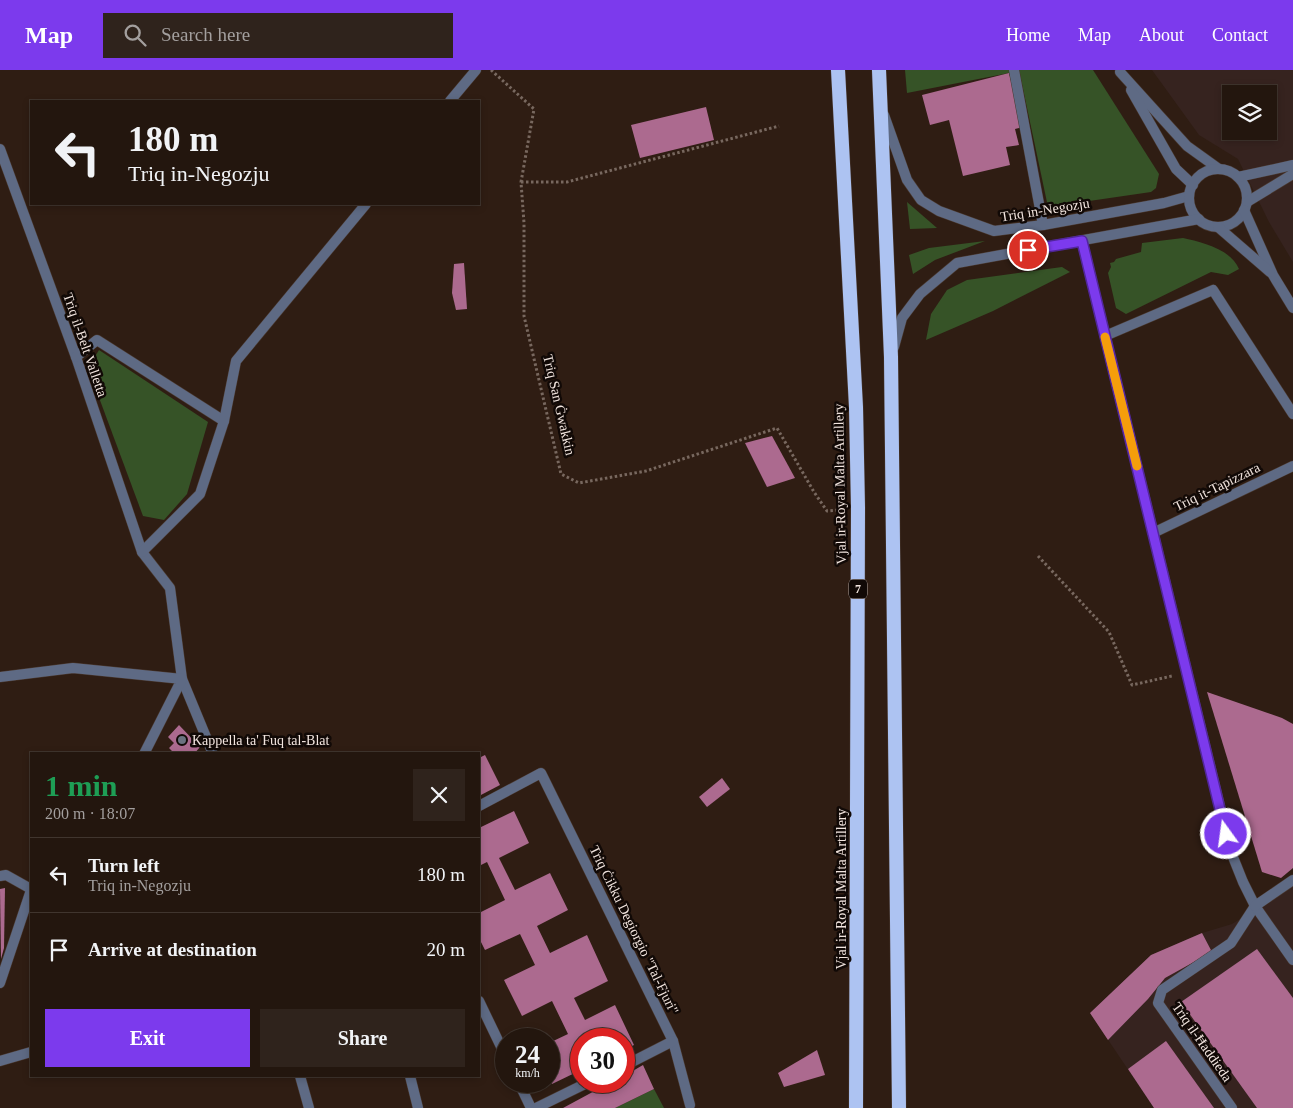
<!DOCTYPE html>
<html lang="en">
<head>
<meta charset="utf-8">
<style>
	body { margin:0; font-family:Georgia,serif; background:#2f231c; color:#f1f3f6; height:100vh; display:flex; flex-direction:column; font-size:19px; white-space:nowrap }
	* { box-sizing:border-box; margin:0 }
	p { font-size:16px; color:#a39f9e }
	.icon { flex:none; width:28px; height:28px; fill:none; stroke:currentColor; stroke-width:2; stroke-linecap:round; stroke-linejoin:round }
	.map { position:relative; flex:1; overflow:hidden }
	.drawer { position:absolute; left:30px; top:682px; width:450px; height:325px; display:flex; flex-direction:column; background:#23160e; border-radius:0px; box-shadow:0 2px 8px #0003,0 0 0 1px #40352e }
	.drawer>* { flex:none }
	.banner { position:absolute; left:30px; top:30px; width:450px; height:105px; border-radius:0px; box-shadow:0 2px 8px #0003,0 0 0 1px #40352e; background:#23160e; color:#f1f3f6; overflow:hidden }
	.controls { position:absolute; left:1222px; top:15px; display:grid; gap:10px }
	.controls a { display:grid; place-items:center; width:55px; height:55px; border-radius:0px; background:#23160e; box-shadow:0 2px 8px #0003,0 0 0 1px #40352e; font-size:25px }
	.speed { position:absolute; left:495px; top:958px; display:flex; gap:10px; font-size:25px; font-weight:700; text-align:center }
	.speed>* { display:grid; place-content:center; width:65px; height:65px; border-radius:50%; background:#23160e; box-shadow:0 2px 8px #0003,0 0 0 1px #40352e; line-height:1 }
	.speed small { font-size:12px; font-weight:400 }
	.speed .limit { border:8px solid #d22; background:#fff; color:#111 }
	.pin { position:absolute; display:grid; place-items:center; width:42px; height:42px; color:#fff; margin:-21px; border:2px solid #fff; border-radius:50%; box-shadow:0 1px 5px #0007 }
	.me { position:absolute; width:55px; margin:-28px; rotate:346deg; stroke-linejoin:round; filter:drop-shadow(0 0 4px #0008) }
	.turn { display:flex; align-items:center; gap:18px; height:105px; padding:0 15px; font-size:22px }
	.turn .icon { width:65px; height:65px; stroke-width:2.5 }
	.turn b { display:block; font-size:35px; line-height:42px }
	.round { display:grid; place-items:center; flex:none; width:52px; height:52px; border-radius:0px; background:#2f231c }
	.head { display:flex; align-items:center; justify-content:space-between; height:85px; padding:0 15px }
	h1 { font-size:30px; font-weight:800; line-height:38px; color:#1e9e55 }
	.action { display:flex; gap:10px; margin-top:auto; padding:10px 15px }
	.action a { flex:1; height:58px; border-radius:0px; background:#7c3aed; color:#fff; font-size:20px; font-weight:800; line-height:58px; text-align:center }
	.action a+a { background:#2f231c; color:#f1f3f6 }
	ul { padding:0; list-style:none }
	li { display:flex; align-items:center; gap:15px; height:75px; padding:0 15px; border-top:1px solid #40352e }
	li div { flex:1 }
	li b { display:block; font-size:19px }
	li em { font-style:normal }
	header { display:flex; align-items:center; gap:30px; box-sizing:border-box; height:70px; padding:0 25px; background:#7c3aed; color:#fff }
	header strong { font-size:24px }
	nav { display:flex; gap:28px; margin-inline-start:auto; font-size:18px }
	.search { width:350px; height:45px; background:#2f231c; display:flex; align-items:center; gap:12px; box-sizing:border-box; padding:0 18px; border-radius:0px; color:#a39f9e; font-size:19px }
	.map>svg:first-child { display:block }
	.commercial { fill:#36231f; fill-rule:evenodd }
	.green { fill:#365327 }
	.building { fill:#ac6a8f }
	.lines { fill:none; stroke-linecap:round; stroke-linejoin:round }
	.service-casing { stroke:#4a3930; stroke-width:11 }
	.minor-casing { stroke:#4a3930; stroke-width:11 }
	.trunk-casing { stroke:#4a3930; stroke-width:15 }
	.path { stroke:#78685f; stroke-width:3; stroke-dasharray:2.5 2.5; stroke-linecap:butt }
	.service { stroke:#5e6a84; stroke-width:10 }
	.minor { stroke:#5e6a84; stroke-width:10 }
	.trunk { stroke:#adc3f2; stroke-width:14 }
	.route-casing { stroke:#51269a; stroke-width:12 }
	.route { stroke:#7c3aed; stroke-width:9 }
	.slow { stroke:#f59e0b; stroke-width:9 }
	.worship-dot { fill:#6b7280; stroke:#110906; stroke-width:2 }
	.labels { text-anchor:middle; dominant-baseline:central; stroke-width:5; stroke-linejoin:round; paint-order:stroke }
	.shield { fill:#110906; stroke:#aea39e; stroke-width:1 }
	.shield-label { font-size:12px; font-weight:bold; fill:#f2e5df }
	.street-label { font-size:14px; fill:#f2e5df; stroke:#110906 }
	.poi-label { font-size:14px; fill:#f2e5df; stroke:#110906; text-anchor:start }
</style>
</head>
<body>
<header>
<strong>Map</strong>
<div class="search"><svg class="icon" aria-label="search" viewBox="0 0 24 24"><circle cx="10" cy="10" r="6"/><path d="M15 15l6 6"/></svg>Search here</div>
<nav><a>Home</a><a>Map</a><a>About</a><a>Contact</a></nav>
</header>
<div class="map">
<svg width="1293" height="1038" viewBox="0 0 1293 1038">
	<rect width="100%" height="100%" fill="#2f1d13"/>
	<g class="commercial">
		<path d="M1152,0H1293V192L1269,152L1238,89L1199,65ZM1231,24H1269V61H1231Z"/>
		<path d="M1293,816V1038H1154L1090,943L1151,885L1202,863L1232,854Z"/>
	</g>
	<g class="green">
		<path d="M905,0H1018L1009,3L907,23Z"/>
		<path d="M1019,0H1093L1159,104L1156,118L1151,122L1048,137Z"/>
		<path d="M907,132L937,158L910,159Z"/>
		<path d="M1183,168C1201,172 1231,179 1239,199L1228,205L1211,202L1126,244L1116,238L1108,203L1111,197L1110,193L1114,192L1116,189L1141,182L1142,173Z"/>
		<path d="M985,171L935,190L913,204L909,185L929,178Z"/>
		<path d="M1062,197L1070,202L993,241L926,270L931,244L947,220L967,210Z"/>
		<path d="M99,280L208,352L187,424L164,450L143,446L88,298Z"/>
		<path d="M654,1019L664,1038H615Z"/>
	</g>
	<g class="building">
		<path d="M1009,3L1023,57L1015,59L1019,75L1006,77L1010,95L963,106L949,50L930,55L922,25Z"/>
		<path d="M706,37L714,70L640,88L631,55Z"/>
		<path d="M464,193L467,239L456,240L452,223L454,194Z"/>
		<path d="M772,366L795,408L767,417L745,373Z"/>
		<path d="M1207,622L1282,648L1293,654V798L1281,808L1262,802Z"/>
		<path d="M179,655L200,677L194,684H175L169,678L174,673L168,667Z"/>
		<path d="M485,685L500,715L479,726V688Z"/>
		<path d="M722,708L730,719L707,737L699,727Z"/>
		<path d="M514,741L529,773L499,788L515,820L550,803L568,840L537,856L550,883L587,865L608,911L574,928L585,950L615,935L634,975L624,980V969H581V1000L552,1014L549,1007V973L568,964L552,931L522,946L504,910L535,895L520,864L485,880L479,868V843L505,830L487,792L479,796V758Z"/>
		<path d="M5,818L4,878L1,889L0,819Z"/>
		<path d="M1202,863L1212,882L1165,908L1148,929L1108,970L1090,943L1151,885Z"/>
		<path d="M1257,879L1293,928V1038H1257L1181,932Z"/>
		<path d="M1166,971L1214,1038H1154L1128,999Z"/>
		<path d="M817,980L825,1005L784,1017L778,1003Z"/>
		<path d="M643,995L654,1019L615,1038H563L613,1011H624V1006Z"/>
	</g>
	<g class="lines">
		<g class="service-casing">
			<g id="service">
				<path d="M1014,0L1043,155"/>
				<path d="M1232,1038L1158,933L1162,920L1231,873L1255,836"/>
			</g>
		</g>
		<g class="minor-casing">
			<g id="minor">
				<path d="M1120,2L1187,76L1219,99"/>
				<path d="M1131,20L1176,99L1193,115"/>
				<path d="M450,31L476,0"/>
				<path d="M884,45L907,110L921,130L939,141L994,161L1043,155L1164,133L1189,126"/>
				<path d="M0,79L76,287L142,482L170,518L182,609L213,684"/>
				<circle cx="1218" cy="128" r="29"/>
				<path d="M1238,107L1293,95"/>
				<path d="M1247,132L1293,104"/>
				<path d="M1244,140L1273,205L1293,238"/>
				<path d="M1218,157L1270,202"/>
				<path d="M1082,171L1231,782L1243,812L1255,836L1293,890"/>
				<path d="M1105,266L1213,220L1293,344"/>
				<path d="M894,277L902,248L920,224L957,193L1199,149"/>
				<path d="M76,287L97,270L224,351"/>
				<path d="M1153,463L1293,396"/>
				<path d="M142,482L200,424L224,351L236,291L366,134"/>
				<path d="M0,607L73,598L182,609L144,684"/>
				<path d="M479,736L541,703L673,971L690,1035"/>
				<path d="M0,806L6,805L31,819"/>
				<path d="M1255,836L1293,810"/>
				<path d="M0,913L31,820"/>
				<path d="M479,931L506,987"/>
				<path d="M0,991L31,982"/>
				<path d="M624,996L673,971"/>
				<path d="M300,1006L309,1038"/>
				<path d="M410,1006L418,1038"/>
				<path d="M518,1011L531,1038"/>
				<path d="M536,1038L591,1011"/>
			</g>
		</g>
		<g class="trunk-casing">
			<g id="trunk">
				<path d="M838,0L856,337L858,438L856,1038"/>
				<path d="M879,0L891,287L899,1038"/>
			</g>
		</g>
		<g class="path">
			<path d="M491,0L534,39L521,112L524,153V246L561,404L579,413L646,401L777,358L814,422L827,441L840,440"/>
			<path d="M521,112H567L779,56"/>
			<path d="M1038,486L1109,562L1132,615L1172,606"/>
		</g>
		<use href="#service" class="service"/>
		<use href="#minor" class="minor"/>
		<use href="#trunk" class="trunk"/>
	</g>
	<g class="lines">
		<g class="route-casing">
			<path id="route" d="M1028,180L1082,171L1226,764"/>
		</g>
		<use href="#route" class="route"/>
		<path class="slow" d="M1105,267L1137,396"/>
	</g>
	<circle class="worship-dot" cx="182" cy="670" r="5"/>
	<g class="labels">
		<rect class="shield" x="849" y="509.5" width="18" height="19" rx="4"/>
		<g class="shield-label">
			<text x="858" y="519">7</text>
		</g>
		<g class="street-label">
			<text transform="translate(1045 140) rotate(-9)">Triq in-Negozju</text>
			<text transform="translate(85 275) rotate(71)">Triq il-Belt Valletta</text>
			<text transform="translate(559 335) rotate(77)">Triq San Ġwakkin</text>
			<text transform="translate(840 414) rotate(-91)">Vjal ir-Royal Malta Artillery</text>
			<text transform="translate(1217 417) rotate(-26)">Triq it-Tapizzara</text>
			<text transform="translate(841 819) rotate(-90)">Vjal ir-Royal Malta Artillery</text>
			<text transform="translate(634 860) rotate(64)">Triq Ċikku Degiorgio "Tal-Fjuri"</text>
			<text transform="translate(1202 972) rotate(55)">Triq il-Ħaddieda</text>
		</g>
		<g class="poi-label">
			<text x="192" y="670">Kappella ta' Fuq tal-Blat</text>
		</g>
	</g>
</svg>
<div class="controls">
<a><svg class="icon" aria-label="layers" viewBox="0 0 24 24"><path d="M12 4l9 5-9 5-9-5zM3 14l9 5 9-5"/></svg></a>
</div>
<div class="speed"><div>24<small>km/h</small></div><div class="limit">30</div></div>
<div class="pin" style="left:1028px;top:180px;background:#d93025"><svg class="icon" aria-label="arrive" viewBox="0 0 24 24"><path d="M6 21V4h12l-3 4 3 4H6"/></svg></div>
<svg class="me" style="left:1226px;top:764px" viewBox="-20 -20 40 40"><circle r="17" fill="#7c3aed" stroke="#fff" stroke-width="3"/><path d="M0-11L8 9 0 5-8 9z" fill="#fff"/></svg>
<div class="banner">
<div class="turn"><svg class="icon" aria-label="left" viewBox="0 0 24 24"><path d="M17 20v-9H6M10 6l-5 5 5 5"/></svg><div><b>180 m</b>Triq in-Negozju</div></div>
</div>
<section class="drawer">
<div class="head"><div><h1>1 min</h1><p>200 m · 18:07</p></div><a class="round"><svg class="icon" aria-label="close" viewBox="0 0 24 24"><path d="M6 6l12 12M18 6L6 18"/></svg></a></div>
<ul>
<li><svg class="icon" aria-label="left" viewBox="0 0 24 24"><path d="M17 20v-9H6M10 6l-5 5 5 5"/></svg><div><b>Turn left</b><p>Triq in-Negozju</p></div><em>180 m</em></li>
<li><svg class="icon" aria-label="arrive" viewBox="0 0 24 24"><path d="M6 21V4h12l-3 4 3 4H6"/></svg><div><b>Arrive at destination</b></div><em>20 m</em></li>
</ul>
<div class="action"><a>Exit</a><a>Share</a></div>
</section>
</div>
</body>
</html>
